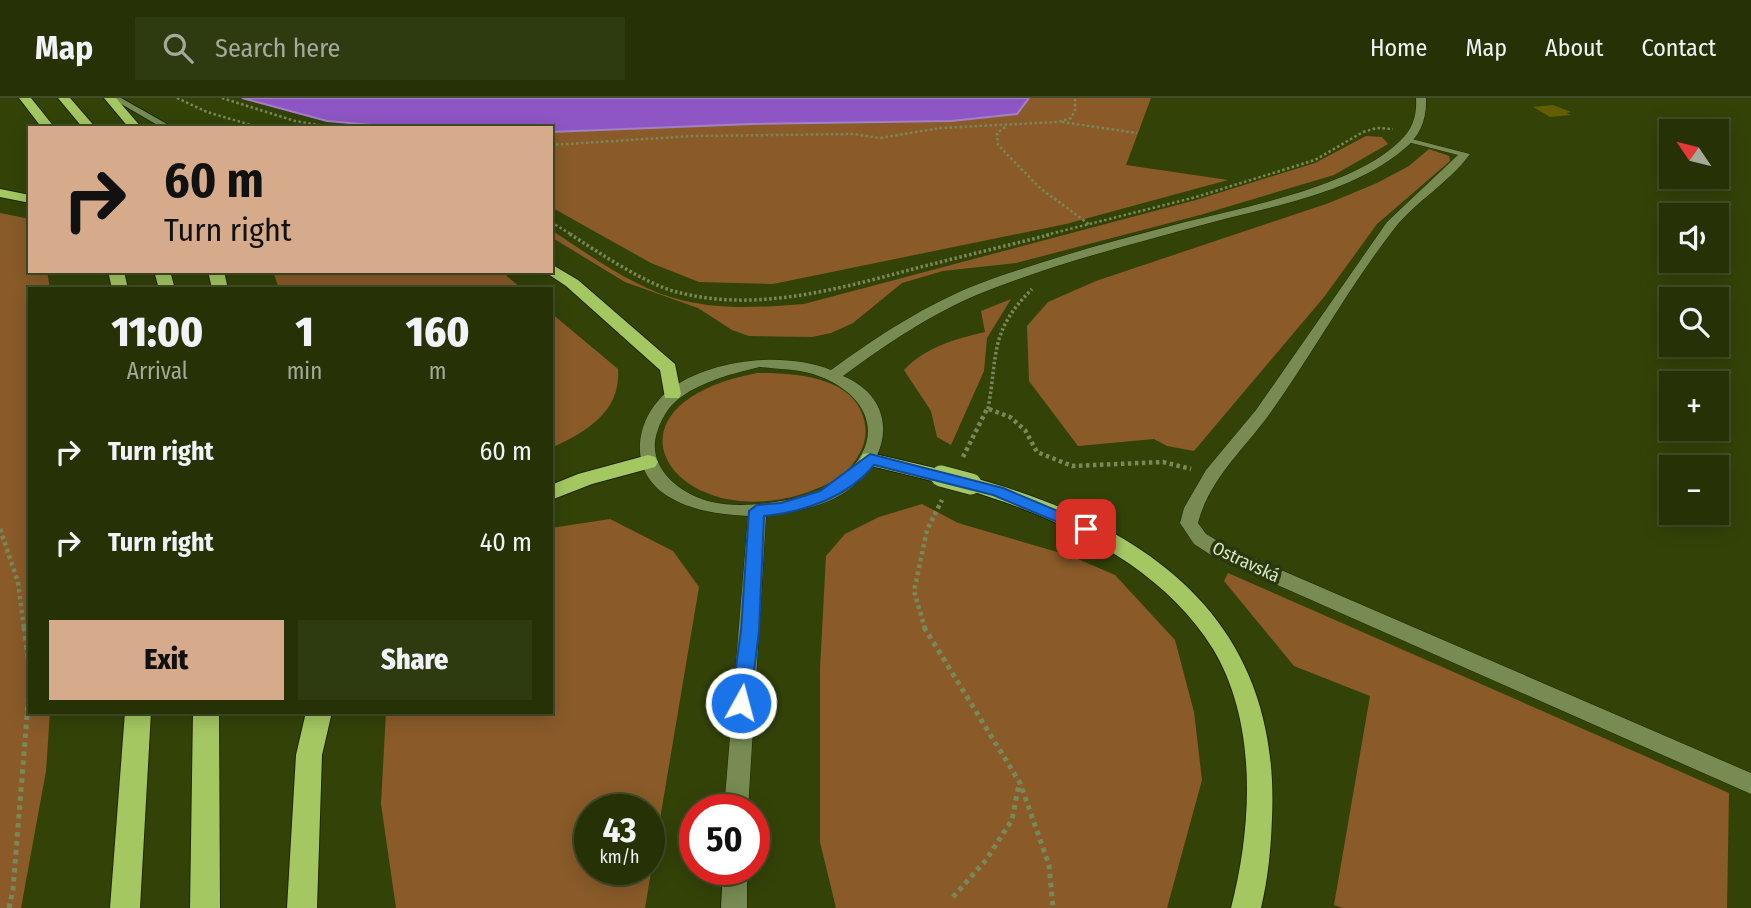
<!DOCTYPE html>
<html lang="en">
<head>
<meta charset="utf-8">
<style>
	body { margin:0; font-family:"Fira Sans Condensed",sans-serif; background:#2e3a10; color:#f1f3f6; height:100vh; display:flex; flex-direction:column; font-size:26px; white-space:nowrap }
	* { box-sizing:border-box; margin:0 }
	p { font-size:23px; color:#a4aa9b }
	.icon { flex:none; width:38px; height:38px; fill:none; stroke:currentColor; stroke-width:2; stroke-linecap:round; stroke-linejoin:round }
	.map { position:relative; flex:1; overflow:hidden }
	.drawer { position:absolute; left:28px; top:189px; width:525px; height:427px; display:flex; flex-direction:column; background:#263206; border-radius:0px; box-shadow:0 4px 18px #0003,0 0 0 2px #424d28 }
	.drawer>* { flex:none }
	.guide { position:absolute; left:28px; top:28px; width:525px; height:147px; border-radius:0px; box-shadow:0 4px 18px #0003,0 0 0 2px #424d28; background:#d6ab8b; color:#111; overflow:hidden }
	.needle { width:46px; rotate:305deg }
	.fabs { position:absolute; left:1659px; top:21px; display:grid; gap:14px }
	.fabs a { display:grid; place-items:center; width:70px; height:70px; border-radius:0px; background:#263206; box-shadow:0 4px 18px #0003,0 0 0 2px #424d28; font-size:35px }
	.speed { position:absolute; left:574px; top:696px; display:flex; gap:14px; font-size:35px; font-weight:700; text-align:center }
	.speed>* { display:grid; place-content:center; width:91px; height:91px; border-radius:50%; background:#263206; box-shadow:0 4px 18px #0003,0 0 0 2px #424d28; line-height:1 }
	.speed small { font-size:18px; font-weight:400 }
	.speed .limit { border:10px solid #d22; background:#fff; color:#111 }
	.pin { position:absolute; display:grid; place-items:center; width:60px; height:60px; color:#fff; margin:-30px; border-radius:14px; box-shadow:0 4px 10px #0006 }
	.me { position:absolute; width:77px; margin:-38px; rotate:7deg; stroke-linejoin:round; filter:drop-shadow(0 0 5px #0008) }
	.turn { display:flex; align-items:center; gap:24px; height:147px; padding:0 21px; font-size:32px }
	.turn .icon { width:91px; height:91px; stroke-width:2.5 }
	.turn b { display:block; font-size:49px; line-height:60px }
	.eta { display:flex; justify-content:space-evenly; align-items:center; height:119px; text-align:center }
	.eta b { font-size:42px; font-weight:800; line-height:49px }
	.button { display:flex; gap:14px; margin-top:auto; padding:14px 21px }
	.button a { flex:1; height:80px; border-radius:0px; background:#d6ab8b; color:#111; font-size:28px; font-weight:800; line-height:80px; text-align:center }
	.button a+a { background:#2e3a10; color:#f1f3f6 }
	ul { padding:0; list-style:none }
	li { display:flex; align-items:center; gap:21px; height:91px; padding:0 21px }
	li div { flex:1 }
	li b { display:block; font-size:26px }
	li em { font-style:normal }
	header { display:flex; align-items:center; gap:42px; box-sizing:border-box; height:98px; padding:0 35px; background:#263206; border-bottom:2px solid #424d28 }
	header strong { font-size:33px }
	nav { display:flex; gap:38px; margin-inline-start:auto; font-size:24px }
	.search { width:490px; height:63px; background:#2e3a10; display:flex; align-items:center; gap:18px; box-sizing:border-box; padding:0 24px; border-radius:0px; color:#a4aa9b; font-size:26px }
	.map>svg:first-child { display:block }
	.green { fill:#8a5b29; fill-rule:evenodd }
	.water { fill:#8d56c4; stroke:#a481c5; stroke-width:2 }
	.building { fill:#655e00 }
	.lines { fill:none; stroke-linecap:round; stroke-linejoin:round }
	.lane-casing { stroke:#1c2800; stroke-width:2 }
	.street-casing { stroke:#1c2800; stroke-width:1 }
	.secondary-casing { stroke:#1c2800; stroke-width:1 }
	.highway-casing { stroke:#1c2800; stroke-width:2 }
	.path-far3 { stroke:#798859; stroke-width:2.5; stroke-dasharray:2.5 2.5; stroke-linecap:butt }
	.path-far2 { stroke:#798859; stroke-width:3.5; stroke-dasharray:2.5 2.5; stroke-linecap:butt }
	.path-far1 { stroke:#798859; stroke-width:4.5; stroke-dasharray:3.5 3.5; stroke-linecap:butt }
	.path { stroke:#798859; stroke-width:5; stroke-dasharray:4.5 4.5; stroke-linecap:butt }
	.lane { fill:#778b53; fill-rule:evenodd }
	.street { fill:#778b53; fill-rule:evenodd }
	.secondary { fill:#778b53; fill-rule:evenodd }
	.highway { fill:#a5c762; fill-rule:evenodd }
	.highway-bridge-casing { stroke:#1c2800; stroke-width:23; stroke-linecap:butt }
	.highway-bridge { stroke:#a5c762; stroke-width:21 }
	.route { fill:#1a73e8; stroke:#114b97; stroke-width:2 }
	.labels { text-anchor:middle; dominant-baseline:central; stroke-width:7; stroke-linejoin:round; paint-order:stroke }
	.street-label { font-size:18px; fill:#d9e5c8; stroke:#2a380d }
</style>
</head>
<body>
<header>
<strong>Map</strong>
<div class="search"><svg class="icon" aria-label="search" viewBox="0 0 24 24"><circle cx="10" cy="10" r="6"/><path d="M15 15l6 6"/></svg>Search here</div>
<nav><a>Home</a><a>Map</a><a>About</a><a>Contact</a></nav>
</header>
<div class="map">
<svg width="1751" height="810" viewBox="0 0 1751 810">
	<rect width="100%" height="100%" fill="#334308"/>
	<g class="green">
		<path d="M1029,0H1151L1126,67L1228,82L1066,126L773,186L699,184L651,165L551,109V34L751,26L951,23L1017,16Z"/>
		<path d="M1366,38L1382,39L1388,46L1334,77L1200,117L1016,165L943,173L902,185L853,225L831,235L812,239L749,238L732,232L698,210L625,184L551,139V132C593,159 636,192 685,203C724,212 765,209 804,206L1196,102L1315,65Z"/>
		<path d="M1429,51L1449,58L1450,63L1377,126L1324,199L1194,353L1167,348L1154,341L1078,348L1029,283L1027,228L1048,204L1096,183L1329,105L1377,85L1409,68Z"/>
		<path d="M0,115L30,121V173H47L50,191H30V614H50L46,673L21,810H0Z"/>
		<path d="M273,173H501L522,191H279Z"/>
		<path d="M1011,201L987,240L984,273L951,347L937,339L931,313L904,272C926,249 955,241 985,234L981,213Z"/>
		<path d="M551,215L618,271C621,314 586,334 551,350Z"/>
		<path d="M757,275C790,275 845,277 861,313C870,334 865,350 852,367C840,382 820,390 802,396C674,436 587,308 757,275Z"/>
		<path d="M922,406L958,425L1071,458L1115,477L1175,542L1194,614L1202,682L1167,810H836L820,744V571L826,458L845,436L879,419Z"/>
		<path d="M610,421L673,453L699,489L645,810H396L381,706L386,614H551V430ZM590,712H649V772H590Z"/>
		<path d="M1228,475L1729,695L1727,810H1343L1334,807L1370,598L1294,568L1224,483Z"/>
	</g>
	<path class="water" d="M242,0H1029L1017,16L951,23L751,26L551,34V30H405L327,23Z"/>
	<path class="building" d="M1553,7L1571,14L1566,15L1571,17L1550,19L1533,9Z"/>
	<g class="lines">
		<g class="lane-casing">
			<path id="lane" d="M111,0H121L167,26L159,28Z"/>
		</g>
		<g class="street-casing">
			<path id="street" d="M1404,39L1470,56C1449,85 1416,103 1394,131C1348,190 1312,257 1268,318C1243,352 1209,382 1198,425L1206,436L1228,449L1751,675V696L1214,459L1194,446L1180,425L1184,410L1206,372L1256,312L1387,124L1458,57L1404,43Z"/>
		</g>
		<g class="secondary-casing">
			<g id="secondary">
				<path d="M1416,0H1426C1427,21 1420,38 1404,51C1353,94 1279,107 1217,123C1140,144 1063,163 989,192C935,213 889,244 843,278C897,301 893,355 852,389C828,409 795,413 766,418L748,712H724L748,418C721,416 695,414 671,400C627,376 633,322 668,293C708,261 784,253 831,272C878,238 926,206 981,185C1044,162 1109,144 1174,127C1239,110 1352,90 1400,43C1413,31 1417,17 1416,0ZM760,269C777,271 797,271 813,276C868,294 890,340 840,381C824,394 801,400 781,403C759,407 734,409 712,404C682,397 648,372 656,338C660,323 668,308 681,299C705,282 732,276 760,269Z"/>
				<path d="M723,772H747V810H721Z"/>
			</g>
		</g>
		<g class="highway-casing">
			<g id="highway">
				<path d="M19,0H31L55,30H42Z"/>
				<path d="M58,0H70L96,30H83Z"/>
				<path d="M104,0H116L142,30H129Z"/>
				<path d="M0,91L30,97V105L0,99Z"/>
				<path d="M551,166L578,182L675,266L681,296L679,300H665L660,272L566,188L545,174L551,173Z"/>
				<path d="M108,173H124L128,191H112Z"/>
				<path d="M154,173H170L175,191H159Z"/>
				<path d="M208,173H224L228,191H212Z"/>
				<path d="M870,355L948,373L951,378L948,383L941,385L863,366L860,361L863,356Z"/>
				<path d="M648,357L655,359L658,364L655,369L592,386L551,402V387L578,376Z"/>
				<path d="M971,379C1148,428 1281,520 1272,720C1271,750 1268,781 1261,810H1231C1252,729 1258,626 1213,551C1161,466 1056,418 964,391L961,386L964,381Z"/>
				<path d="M125,614H151L140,810H110Z"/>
				<path d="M193,614H219L220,810H190Z"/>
				<path d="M306,614H332L322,657L317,810H287L296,657Z"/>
			</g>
		</g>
		<g class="path-far3">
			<path d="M177,0L207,14L261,30"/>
			<path d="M222,0L295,23L337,30"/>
			<path d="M1062,24L1137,35"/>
			<path d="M1005,29L997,35L998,47L1040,90L1090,127"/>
			<path d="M551,47L693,38L854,36L880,40L940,30L1058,24L1071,20L1075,12V0"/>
			<path d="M551,124L572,137"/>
			<path d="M1046,137L1196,99L1315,62L1363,34L1377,30L1393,31"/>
		</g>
		<g class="path-far2">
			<path d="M570,136C598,154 645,186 677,194C755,215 838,191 913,171C959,159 1006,148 1052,136"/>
			<path d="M988,311C998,256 989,234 1032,191"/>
		</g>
		<g class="path-far1">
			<path d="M989,311L1010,319L1025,332L1037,354L1072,368L1163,364L1191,371"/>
			<path d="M963,359L988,309"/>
			<path d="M0,431L18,484L24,531"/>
			<path d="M925,531L914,493L927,432L942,402"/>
		</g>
		<g class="path">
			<path d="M24,529L30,576"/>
			<path d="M924,529L1020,685L1049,767L1053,810"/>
			<path d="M953,799L986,762L1012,722L1019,686"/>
			<path d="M9,810L13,791L30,581"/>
		</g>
		<use href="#lane" class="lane"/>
		<use href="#street" class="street"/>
		<use href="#secondary" class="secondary"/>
		<use href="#highway" class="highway"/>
		<g class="highway-bridge-casing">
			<path id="highway-bridge" d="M941,378L971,386"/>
		</g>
		<use href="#highway-bridge" class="highway-bridge"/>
	</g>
	<path class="route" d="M870,356L1003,390L1091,427L1094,431L1086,436L993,397L874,367C848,399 804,414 764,418L759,533L750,605L748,611L741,613L734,611L731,605L741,533L749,413L757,407L781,405L820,393Z"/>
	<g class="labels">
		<g class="street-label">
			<text transform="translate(1246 464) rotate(25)">Ostravská</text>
		</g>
	</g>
</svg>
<div class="fabs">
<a><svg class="needle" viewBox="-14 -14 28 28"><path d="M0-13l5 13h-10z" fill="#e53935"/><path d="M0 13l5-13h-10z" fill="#a4aa9b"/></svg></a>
<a><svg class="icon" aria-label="sound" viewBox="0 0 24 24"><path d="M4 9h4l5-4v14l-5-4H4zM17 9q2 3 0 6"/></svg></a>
<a><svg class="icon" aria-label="search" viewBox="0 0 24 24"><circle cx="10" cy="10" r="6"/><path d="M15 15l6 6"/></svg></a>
<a>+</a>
<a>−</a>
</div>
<div class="speed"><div>43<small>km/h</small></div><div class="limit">50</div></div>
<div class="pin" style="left:1086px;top:431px;background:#d93025"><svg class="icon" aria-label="arrive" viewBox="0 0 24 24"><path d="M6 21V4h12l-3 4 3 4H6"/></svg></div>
<svg class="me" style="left:741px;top:605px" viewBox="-20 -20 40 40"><circle r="17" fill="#1a73e8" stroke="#fff" stroke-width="3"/><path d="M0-11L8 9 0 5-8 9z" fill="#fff"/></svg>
<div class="guide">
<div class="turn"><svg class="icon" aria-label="right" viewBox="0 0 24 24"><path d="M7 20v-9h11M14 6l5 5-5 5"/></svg><div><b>60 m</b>Turn right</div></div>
</div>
<section class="drawer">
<div class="eta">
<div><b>11:00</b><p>Arrival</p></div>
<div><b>1</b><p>min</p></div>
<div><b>160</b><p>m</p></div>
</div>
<ul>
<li><svg class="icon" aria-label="right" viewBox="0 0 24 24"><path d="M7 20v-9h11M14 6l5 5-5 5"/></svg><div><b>Turn right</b></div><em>60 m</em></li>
<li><svg class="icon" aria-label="right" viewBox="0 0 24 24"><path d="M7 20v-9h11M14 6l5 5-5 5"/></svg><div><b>Turn right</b></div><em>40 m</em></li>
</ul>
<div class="button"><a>Exit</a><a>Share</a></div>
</section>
</div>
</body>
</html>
